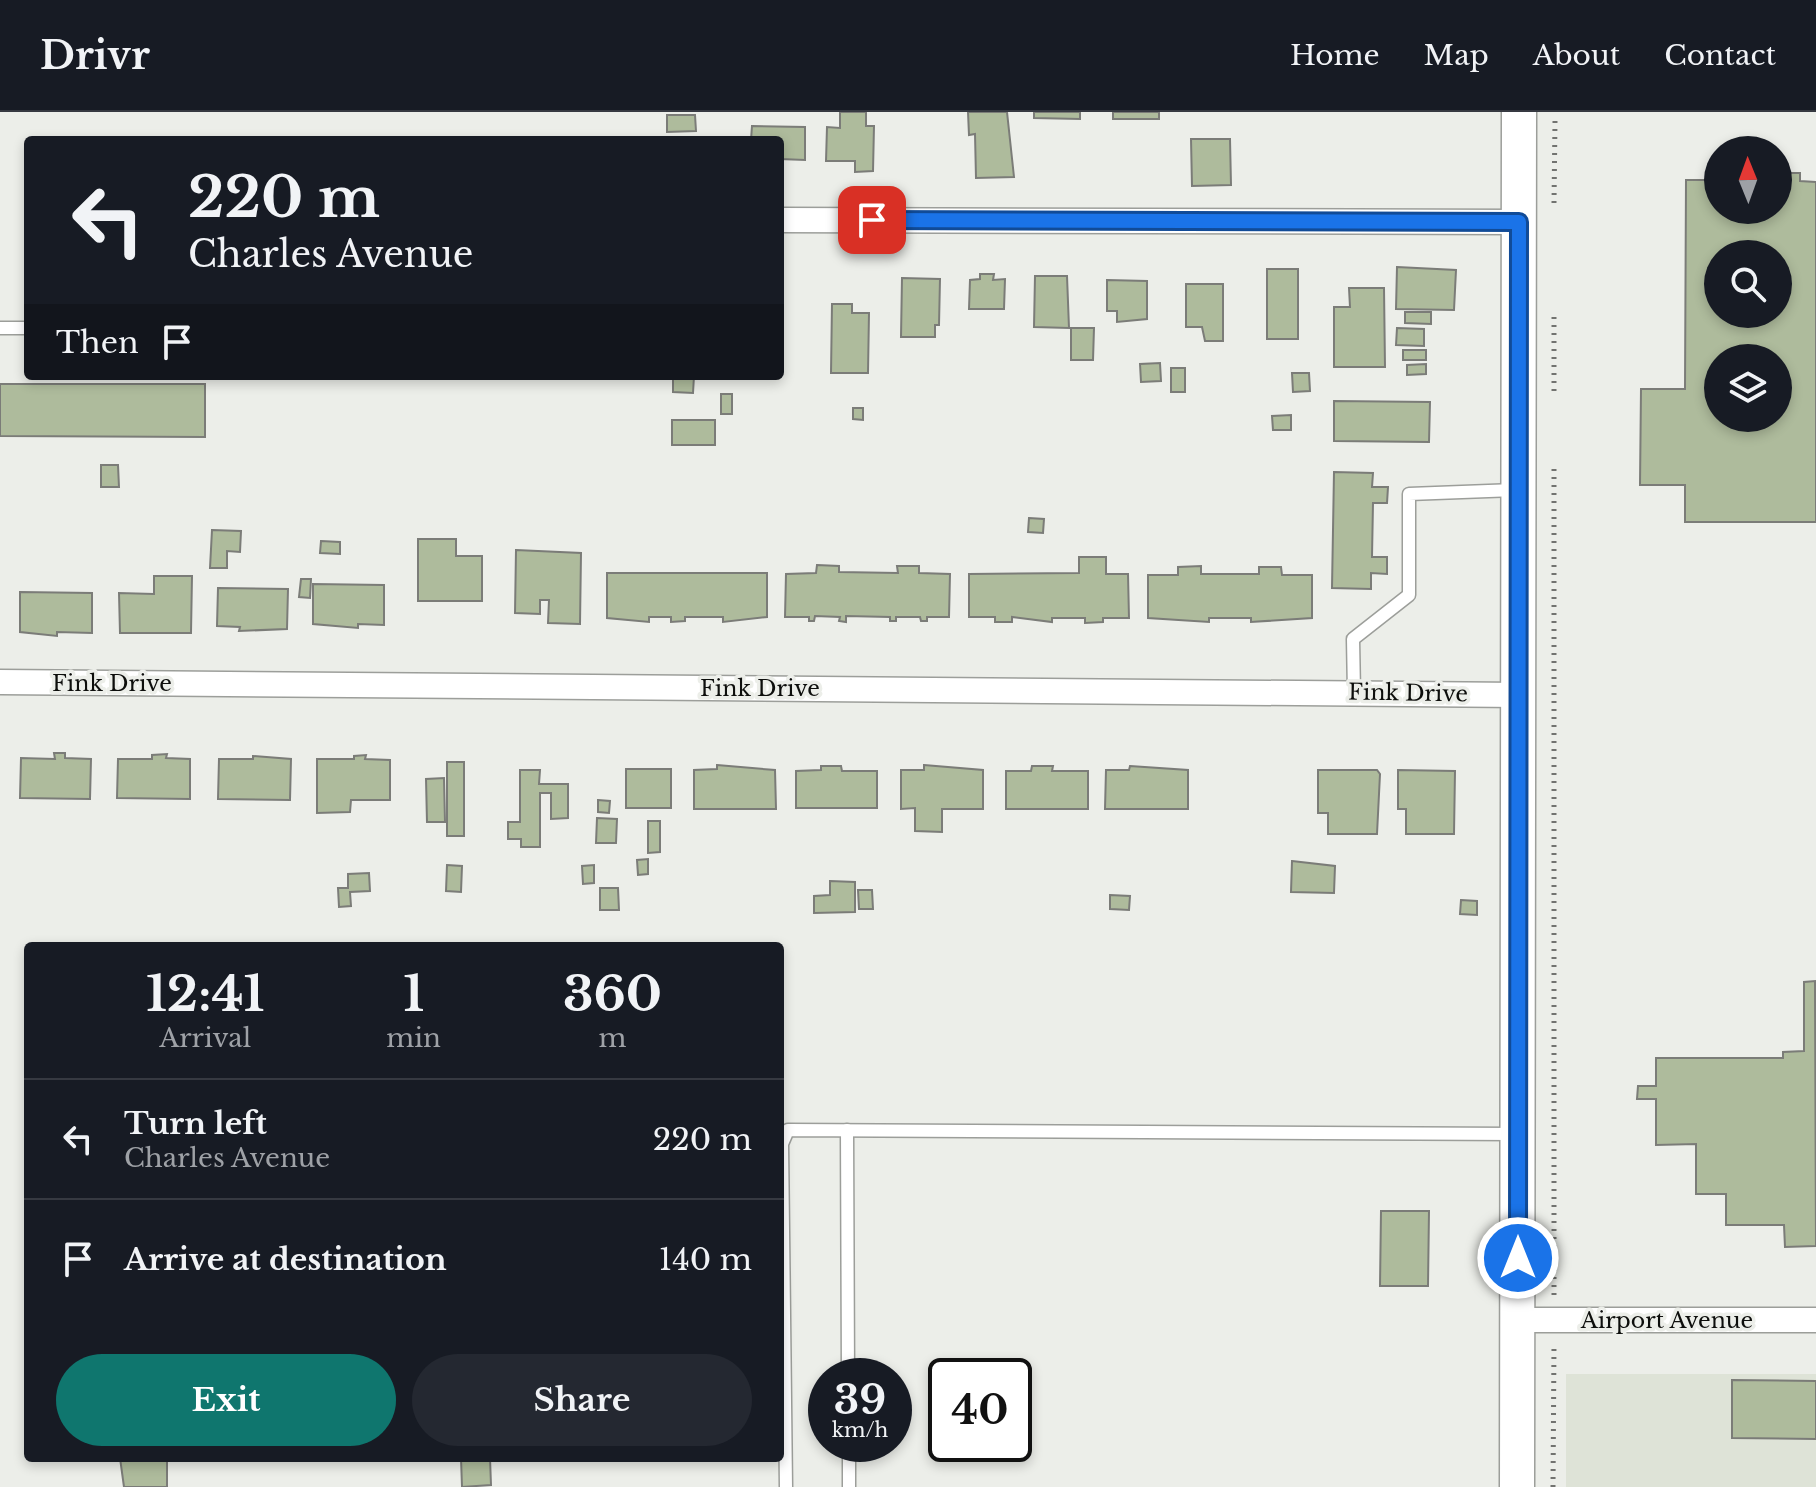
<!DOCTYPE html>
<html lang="en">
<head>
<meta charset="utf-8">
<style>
	body { margin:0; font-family:"Libre Baskerville",serif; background:#242831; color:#f1f3f6; height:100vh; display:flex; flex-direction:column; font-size:30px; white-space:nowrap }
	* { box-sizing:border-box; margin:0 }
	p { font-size:26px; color:#9ea1a6 }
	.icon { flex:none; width:44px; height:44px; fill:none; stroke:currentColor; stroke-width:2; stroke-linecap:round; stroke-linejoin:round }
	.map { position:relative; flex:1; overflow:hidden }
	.sheet { position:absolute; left:24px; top:830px; width:760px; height:520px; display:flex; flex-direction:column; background:#171b24; border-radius:8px; box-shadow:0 4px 12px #0003 }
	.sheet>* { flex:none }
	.banner { position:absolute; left:24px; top:24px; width:760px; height:244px; border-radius:8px; box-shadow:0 4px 12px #0003; background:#171b24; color:#f1f3f6; overflow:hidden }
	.needle { width:52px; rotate:359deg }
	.fabs { position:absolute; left:1704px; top:24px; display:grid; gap:16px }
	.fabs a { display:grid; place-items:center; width:88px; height:88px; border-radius:50%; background:#171b24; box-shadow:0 4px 12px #0003; font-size:40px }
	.speed { position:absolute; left:808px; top:1246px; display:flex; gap:16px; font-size:40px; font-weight:700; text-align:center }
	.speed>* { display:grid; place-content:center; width:104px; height:104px; border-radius:50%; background:#171b24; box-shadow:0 4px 12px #0003; line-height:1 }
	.speed small { font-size:20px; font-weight:400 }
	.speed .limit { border:4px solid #111; border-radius:12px; background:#fff; color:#111 }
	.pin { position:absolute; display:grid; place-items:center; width:68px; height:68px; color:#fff; margin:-34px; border-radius:16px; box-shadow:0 4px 12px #0006 }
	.me { position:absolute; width:88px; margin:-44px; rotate:0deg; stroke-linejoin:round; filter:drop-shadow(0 0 6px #0008) }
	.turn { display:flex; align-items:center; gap:28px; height:168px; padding:0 32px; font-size:36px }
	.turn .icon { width:104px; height:104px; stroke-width:2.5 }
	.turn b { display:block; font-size:56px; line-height:68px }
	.then { display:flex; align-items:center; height:76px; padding:0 32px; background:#0003; gap:16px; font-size:30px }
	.eta { display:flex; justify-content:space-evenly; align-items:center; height:136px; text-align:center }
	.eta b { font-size:48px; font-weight:700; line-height:56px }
	.primary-button { display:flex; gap:16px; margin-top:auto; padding:16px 32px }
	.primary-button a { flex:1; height:92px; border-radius:48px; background:#0f766e; color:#fff; font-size:32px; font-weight:700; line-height:92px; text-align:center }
	.primary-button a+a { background:#242831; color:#f1f3f6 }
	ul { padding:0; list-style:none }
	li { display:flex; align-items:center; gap:24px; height:120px; padding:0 32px; border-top:2px solid #363941 }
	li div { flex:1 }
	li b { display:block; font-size:30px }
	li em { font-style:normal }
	header { display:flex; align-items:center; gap:48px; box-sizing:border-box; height:112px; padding:0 40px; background:#171b24; border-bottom:2px solid #363941 }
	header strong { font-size:38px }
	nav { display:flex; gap:44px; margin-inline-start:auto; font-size:28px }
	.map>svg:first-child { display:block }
	.built { fill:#dee3d7 }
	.building { fill:#aebb9c; stroke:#7b7c78; stroke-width:2; fill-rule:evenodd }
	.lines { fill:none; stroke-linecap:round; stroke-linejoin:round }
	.lane-casing { stroke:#9c9e9a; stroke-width:15 }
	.street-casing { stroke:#9c9e9a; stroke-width:27 }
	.secondary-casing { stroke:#9c9e9a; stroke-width:37 }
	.path { stroke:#727370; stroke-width:5; stroke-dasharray:2 6; stroke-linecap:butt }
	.lane { stroke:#fff; stroke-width:12 }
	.street { stroke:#fff; stroke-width:24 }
	.secondary { stroke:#fff; stroke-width:34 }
	.route-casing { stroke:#114b97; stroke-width:20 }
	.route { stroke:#1a73e8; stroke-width:14 }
	.labels { text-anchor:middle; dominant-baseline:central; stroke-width:7; stroke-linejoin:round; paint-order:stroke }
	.street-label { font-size:22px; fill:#0d0e0c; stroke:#eceee9 }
</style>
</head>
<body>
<header>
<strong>Drivr</strong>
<nav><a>Home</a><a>Map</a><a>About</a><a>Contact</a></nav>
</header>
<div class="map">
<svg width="1816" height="1375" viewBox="0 0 1816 1375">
	<rect width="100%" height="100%" fill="#eceee9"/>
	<rect class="built" x="1566" y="1262" width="250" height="113"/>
	<g class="building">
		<path d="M840,0H866V14H874L873,59L855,60V49H826L827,15L840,16Z"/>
		<path d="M968,0H1007L1014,65L976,66L975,22L969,23Z"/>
		<path d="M1034,0H1080V7L1034,6Z"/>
		<rect x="1113" y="0" width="46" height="7"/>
		<path d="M667,3H695L696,19L667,20Z"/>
		<path d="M752,14L805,15V48L780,47V28H751Z"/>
		<path d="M1191,27H1230L1231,73L1192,74Z"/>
		<path d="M1784,61H1800V69L1816,70V410H1685V373H1640L1641,277H1685L1686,68H1718V98H1778V68H1784ZM1718,142H1778V202H1718ZM1718,246H1778V306H1718Z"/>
		<path d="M1397,155L1456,158L1454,198L1396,197Z"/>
		<rect x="1267" y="157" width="31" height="70"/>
		<path d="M980,162H994L993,168L1005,167L1004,197H969L970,168L980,167Z"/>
		<path d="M1035,164H1067L1069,216L1034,215Z"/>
		<path d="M902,166L940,167L939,213H935V225H901Z"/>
		<path d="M1107,168L1147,169V207L1117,210V199H1107Z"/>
		<path d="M1186,172H1223V229H1205L1202,215H1186Z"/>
		<path d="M1349,176H1384L1385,255H1334V195H1350Z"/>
		<path d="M832,192H852V201H869L868,261H831Z"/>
		<path d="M1405,200H1431V212L1405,211Z"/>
		<path d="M1071,216H1094L1093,248H1071Z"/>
		<path d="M1397,216L1424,217V234L1396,233Z"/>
		<rect x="1403" y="238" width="23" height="10"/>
		<path d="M1160,251L1161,269L1141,270L1140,252Z"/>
		<path d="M1426,252V262L1407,263V253Z"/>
		<rect x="1171" y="256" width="14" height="24"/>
		<path d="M1292,261H1309L1310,279L1293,280Z"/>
		<path d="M673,264H694L693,281L673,280Z"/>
		<path d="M0,272H205V325L0,324Z"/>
		<rect x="721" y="282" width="11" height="20"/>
		<path d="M1334,289L1430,290L1429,330L1334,329Z"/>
		<path d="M853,296H863V308L853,307Z"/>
		<path d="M1291,303V318H1273L1272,304Z"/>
		<rect x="672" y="308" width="43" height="25"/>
		<path d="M101,353H118L119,375H101Z"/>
		<path d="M1334,360L1373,361L1372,375H1388L1387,391H1373L1372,445H1387V462L1371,461V477L1332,476Z"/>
		<path d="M1029,406L1044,407L1043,421L1028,420Z"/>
		<path d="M212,418L241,419L240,440L227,439V456H210Z"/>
		<path d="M418,427H456V444H482V489H418Z"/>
		<path d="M321,429L340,430V442L320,441Z"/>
		<path d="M516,438L581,441L580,512L548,511L549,488H540V502L515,501Z"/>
		<path d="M1079,445H1106V462H1128L1129,506H1103V510L1085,511V506H1052V510L1012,505V510H995V505H969V462L1079,461Z"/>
		<path d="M817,453L839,454V460L898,461L897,454H919V461L950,462L949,505H927V509H921L920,505H896V509H890V505L846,504V510L839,509L840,505L815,504L814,509H809V505H785L786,462L816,461Z"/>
		<path d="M1201,454V462H1259V455H1281L1282,463H1312V506L1251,510V506H1209V510L1148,506V463H1178V455Z"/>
		<path d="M607,461H767V505L723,510V505H685V509L671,510V505H649V510L607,506Z"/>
		<path d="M154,464H192L191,521H120L119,481L154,482Z"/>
		<path d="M301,467H311L310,486L299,485Z"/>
		<path d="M313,472L384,473V513L358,512V516L313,512Z"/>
		<path d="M218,476L288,477L287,517L239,519L240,515L217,514Z"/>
		<path d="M20,480L92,481V521L57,520V524L20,520Z"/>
		<path d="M54,641H65V646L91,647L90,687L20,686L21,646L55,647Z"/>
		<path d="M167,642L166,646L190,647V687L117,686L118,647H152V643Z"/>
		<path d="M366,643L365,647L390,648V688H351L350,700L317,701V647H354V644Z"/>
		<path d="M253,644L291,647L290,688L218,687L219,647H253Z"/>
		<rect x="447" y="650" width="17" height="74"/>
		<path d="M717,653L775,658L776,697H694V658L717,657Z"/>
		<path d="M924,653L983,658V697H942V720L915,719V696L901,697V658H924Z"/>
		<path d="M821,654H841L842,659H877V696H796V659L821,658Z"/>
		<path d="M1032,654H1053L1052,659H1088V697H1006V659H1031Z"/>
		<path d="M1130,654L1188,658V697H1105L1106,658H1129Z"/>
		<rect x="626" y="657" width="45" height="39"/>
		<path d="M520,658H540L539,672H568V706L551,707V681H540V735H521V727H508V710H520Z"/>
		<path d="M1318,658H1377L1380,662L1377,722H1328V701H1318Z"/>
		<path d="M1398,658L1455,659L1454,722H1406V697H1398Z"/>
		<path d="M444,666L445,710H427L426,667Z"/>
		<path d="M598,688L610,689L609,701L598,700Z"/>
		<path d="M597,706L617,707L616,731H596Z"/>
		<path d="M648,709H660V740L648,741Z"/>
		<path d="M648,747V762L638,763L637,748Z"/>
		<path d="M1292,749L1335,754L1334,781L1291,780Z"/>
		<path d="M447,753L462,754L461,780L446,779Z"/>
		<path d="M594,753V771L583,772L582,754Z"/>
		<path d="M369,761L370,779L350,780L351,794L339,795L338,776H348V762Z"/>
		<path d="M830,769L855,770V800L814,801V784L830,783Z"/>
		<path d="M600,776H618L619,798H600Z"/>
		<path d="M858,778H872L873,797H859Z"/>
		<path d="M1110,783L1130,784L1129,798L1110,797Z"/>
		<path d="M1461,788L1477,789V803L1460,802Z"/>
		<path d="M1815,869L1816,1134L1785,1135L1784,1113H1726V1082H1696V1032L1656,1033V987H1637L1638,974H1656V946H1783V940L1804,939V870Z"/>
		<path d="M1381,1099H1429L1428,1174H1380Z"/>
		<path d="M1732,1268L1816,1269V1327L1732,1326Z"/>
		<path d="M120,1346H167V1375H124Z"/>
		<path d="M461,1346H490L491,1373L462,1375Z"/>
	</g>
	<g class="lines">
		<g class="lane-casing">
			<g id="lane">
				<path d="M0,216H28"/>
				<path d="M1354,581L1353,527L1409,483V382L1515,378"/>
				<path d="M847,1018L848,1264"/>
				<path d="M849,1332V1375"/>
				<path d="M786,1375L782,1032L788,1018L1515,1022"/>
			</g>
		</g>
		<g class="street-casing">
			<g id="street">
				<path d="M780,108L1519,110"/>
				<path d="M0,570L1520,583"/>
				<path d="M1518,1208H1816"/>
			</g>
		</g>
		<g class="secondary-casing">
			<path id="secondary" d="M1517,1375L1519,0"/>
		</g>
		<g class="path">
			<path d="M1554,91L1555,9"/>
			<path d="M1554,279V205"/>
			<path d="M1554,357V1183"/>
			<path d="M1553,1375L1554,1233"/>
		</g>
		<use href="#lane" class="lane"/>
		<use href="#street" class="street"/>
		<use href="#secondary" class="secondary"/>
	</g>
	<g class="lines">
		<g class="route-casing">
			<path id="route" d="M872,108L1519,110L1518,1146"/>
		</g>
		<use href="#route" class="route"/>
	</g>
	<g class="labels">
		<g class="street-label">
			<text x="112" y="571">Fink Drive</text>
			<text x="760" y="576">Fink Drive</text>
			<text transform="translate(1408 581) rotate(1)">Fink Drive</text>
			<text x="1667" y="1208">Airport Avenue</text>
		</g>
	</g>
</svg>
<div class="fabs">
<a><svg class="needle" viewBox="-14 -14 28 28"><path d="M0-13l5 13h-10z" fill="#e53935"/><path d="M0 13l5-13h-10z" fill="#9ea1a6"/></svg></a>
<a><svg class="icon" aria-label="search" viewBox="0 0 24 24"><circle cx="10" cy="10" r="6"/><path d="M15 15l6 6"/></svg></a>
<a><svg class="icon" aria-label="layers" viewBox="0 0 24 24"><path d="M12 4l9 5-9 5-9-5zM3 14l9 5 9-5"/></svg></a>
</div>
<div class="speed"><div>39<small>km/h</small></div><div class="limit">40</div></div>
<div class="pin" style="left:872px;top:108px;background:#d93025"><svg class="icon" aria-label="arrive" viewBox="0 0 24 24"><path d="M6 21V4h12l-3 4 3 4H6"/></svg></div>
<svg class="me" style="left:1518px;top:1146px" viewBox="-20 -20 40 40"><circle r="17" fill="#1a73e8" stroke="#fff" stroke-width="3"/><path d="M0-11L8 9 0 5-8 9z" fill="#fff"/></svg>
<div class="banner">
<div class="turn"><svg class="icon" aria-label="left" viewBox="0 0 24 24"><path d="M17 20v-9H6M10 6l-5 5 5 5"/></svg><div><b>220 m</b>Charles Avenue</div></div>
<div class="then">Then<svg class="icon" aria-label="arrive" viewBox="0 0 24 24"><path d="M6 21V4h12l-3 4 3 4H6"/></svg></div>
</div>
<section class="sheet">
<div class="eta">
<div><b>12:41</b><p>Arrival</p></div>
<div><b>1</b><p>min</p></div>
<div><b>360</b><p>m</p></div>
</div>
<ul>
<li><svg class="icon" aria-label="left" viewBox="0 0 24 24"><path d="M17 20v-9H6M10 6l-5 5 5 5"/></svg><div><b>Turn left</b><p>Charles Avenue</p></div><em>220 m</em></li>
<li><svg class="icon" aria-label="arrive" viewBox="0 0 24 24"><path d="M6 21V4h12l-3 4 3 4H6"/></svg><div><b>Arrive at destination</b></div><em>140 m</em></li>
</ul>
<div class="primary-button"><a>Exit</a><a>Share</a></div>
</section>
</div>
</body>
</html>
